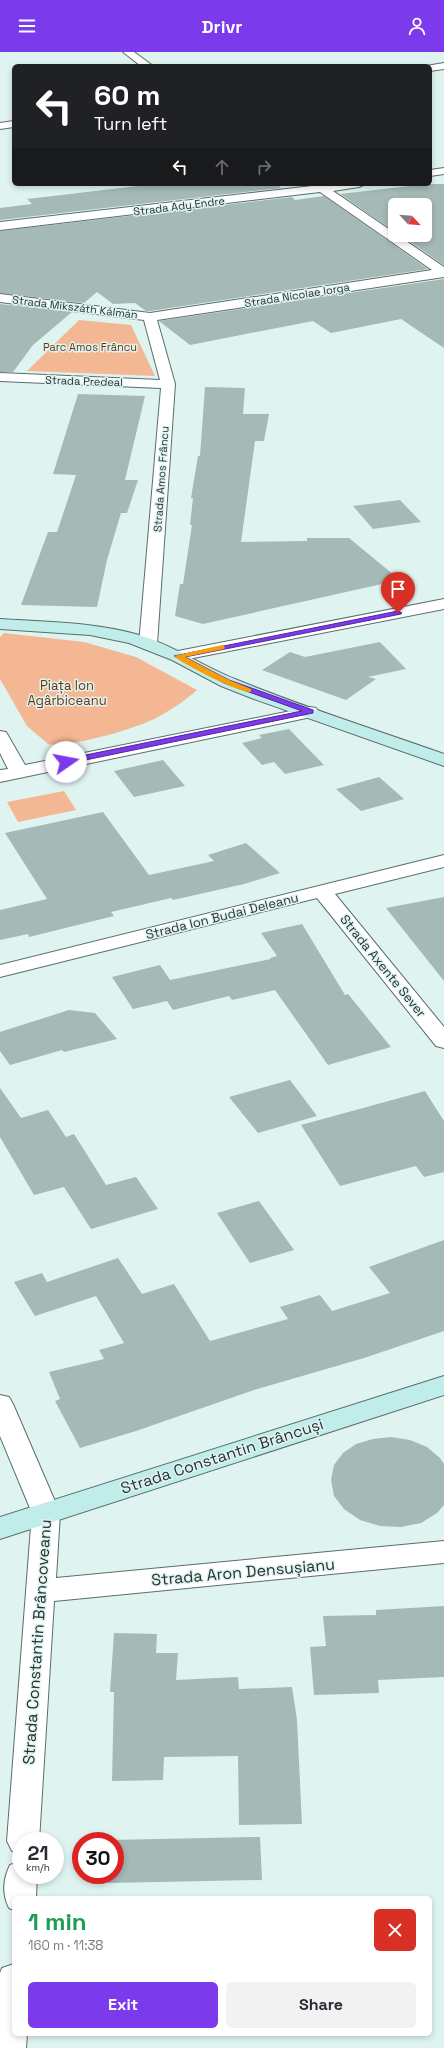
<!DOCTYPE html>
<html lang="en">
<head>
<meta charset="utf-8">
<style>
	body { margin:0; font-family:"Space Grotesk",sans-serif; background:#f2f2f3; color:#2b2b33; height:100vh; display:flex; flex-direction:column; font-size:15px; white-space:nowrap }
	* { box-sizing:border-box; margin:0 }
	p { font-size:13px; color:#7c7c81 }
	.icon { flex:none; width:22px; height:22px; fill:none; stroke:currentColor; stroke-width:2; stroke-linecap:round; stroke-linejoin:round }
	.map { position:relative; flex:1; overflow:hidden }
	.details { position:absolute; left:12px; top:1844px; width:420px; height:140px; display:flex; flex-direction:column; background:#fff; border-radius:6px; box-shadow:0 2px 6px #0003 }
	.details>* { flex:none }
	.guide { position:absolute; left:12px; top:12px; width:420px; height:122px; border-radius:6px; box-shadow:0 2px 6px #0003; background:#202124; color:#fff; overflow:hidden }
	.needle { width:26px; rotate:116deg }
	.controls { position:absolute; left:388px; top:146px; display:grid; gap:8px }
	.controls a { display:grid; place-items:center; width:44px; height:44px; border-radius:6px; background:#fff; box-shadow:0 2px 6px #0003; font-size:20px }
	.speed { position:absolute; left:12px; top:1780px; display:flex; gap:8px; font-size:20px; font-weight:700; text-align:center }
	.speed>* { display:grid; place-content:center; width:52px; height:52px; border-radius:50%; background:#fff; box-shadow:0 2px 6px #0003; line-height:1 }
	.speed small { font-size:10px; font-weight:400 }
	.speed .limit { border:6px solid #d22; background:#fff; color:#111 }
	.pin { position:absolute; display:grid; place-items:center; width:34px; height:34px; color:#fff; margin:-41px -17px; border-radius:50% 50% 50% 0; rotate:-45deg; box-shadow:0 0 4px #0007 }
	.pin .icon { rotate:45deg }
	.me { position:absolute; width:44px; margin:-22px; rotate:78deg; stroke-linejoin:round; filter:drop-shadow(0 0 3px #0008) }
	.turn { display:flex; align-items:center; gap:14px; height:84px; padding:0 16px; font-size:18px }
	.turn .icon { width:52px; height:52px; stroke-width:2.5 }
	.turn b { display:block; font-size:28px; line-height:34px }
	.lanes { display:flex; align-items:center; height:38px; padding:0 16px; background:#0003; justify-content:center; gap:20px; direction:ltr }
	.lanes .off { opacity:.35 }
	.round { display:grid; place-items:center; flex:none; width:42px; height:42px; border-radius:6px; background:#f2f2f3 }
	.headline { display:flex; align-items:center; justify-content:space-between; height:68px; padding:0 16px }
	h1 { font-size:24px; font-weight:800; line-height:30px; color:#1e9e55 }
	.action { display:flex; gap:8px; margin-top:auto; padding:8px 16px }
	.action a { flex:1; height:46px; border-radius:6px; background:#7c3aed; color:#fff; font-size:16px; font-weight:800; line-height:46px; text-align:center }
	.action a+a { background:#f2f2f3; color:#2b2b33 }
	header { display:flex; justify-content:space-between; align-items:center; height:52px; padding:0 16px; background:#7c3aed; color:#fff; font-size:18px; font-weight:800 }
	.map>svg:first-child { display:block }
	.green { fill:#f4b794 }
	.building { fill:#a5b9b7 }
	.lines { fill:none; stroke-linecap:round; stroke-linejoin:round }
	.minor-casing { stroke:#5a6d6b; stroke-width:2 }
	.secondary-casing { stroke:#5a6d6b; stroke-width:2 }
	.minor { fill:#fff; fill-rule:evenodd }
	.secondary { fill:#c0edea; fill-rule:evenodd }
	.route { fill:#7c3aed; stroke:#51269a }
	.slow { fill:#f59e0b }
	.labels { text-anchor:middle; dominant-baseline:central; stroke-width:3; stroke-linejoin:round; paint-order:stroke }
	.far-street-label { font-size:11px; fill:#2a3231; stroke:#dff4f1 }
	.far-park-label { font-size:11px; fill:#693510; stroke:#dff4f1 }
	.park-label { font-size:13px; fill:#693510; stroke:#dff4f1 }
	.street-label { font-size:13px; fill:#2a3231; stroke:#dff4f1 }
	.near-street-label { font-size:16px; fill:#2a3231; stroke:#dff4f1 }
</style>
</head>
<body>
<header><svg class="icon" aria-label="menu" viewBox="0 0 24 24"><path d="M4 6h16M4 12h16M4 18h16"/></svg>Drivr<svg class="icon" aria-label="person" viewBox="0 0 24 24"><circle cx="12" cy="8" r="4"/><path d="M4 21q1-7 8-7t8 7"/></svg></header>
<div class="map">
<svg width="444" height="1996" viewBox="0 0 444 1996">
	<rect width="100%" height="100%" fill="#dff4f1"/>
	<g class="green">
		<path d="M79,268L131,273L155,324L27,319Z"/>
		<path d="M4,581L84,590L136,605L197,638C185,649 169,659 154,667C134,677 69,696 48,692L27,674L0,627V585Z"/>
		<path d="M64,739L76,758L18,770L7,750Z"/>
	</g>
	<g class="building">
		<path d="M155,132H277L281,136L0,168V156L32,152L27,147Z"/>
		<path d="M427,132H444V213L400,183H425V153H395V180L340,142Z"/>
		<path d="M324,144L428,217L150,259H146L135,251L113,252L97,240L84,251L0,241V179L292,145L295,148Z"/>
		<path d="M444,227V296L401,267L331,281L313,269L190,293L159,269Z"/>
		<path d="M0,252L72,260L33,293L13,320H0Z"/>
		<path d="M205,335L245,336L243,362H269L264,389H255L241,490L307,489V486H349L400,528L203,572L175,564L180,532H183L192,473H190L193,446H191L198,404H200Z"/>
		<path d="M78,342L145,344L125,428H138L127,461H121L107,508L97,555L21,553L48,480H57L76,423L53,422Z"/>
		<path d="M400,448L421,470L373,477L353,454Z"/>
		<path d="M380,590L406,617L368,625L376,627L346,648L262,618L290,600L305,605Z"/>
		<path d="M289,677L324,713L285,722L274,710L262,713L242,691L262,686L259,683Z"/>
		<path d="M163,708L185,734L134,745L114,719Z"/>
		<path d="M379,725L404,747L361,759L336,737Z"/>
		<path d="M103,760L149,823L214,809L208,803L246,791L280,821L244,832L173,848L171,846L111,860L114,864L29,885L28,882L0,888V858L47,847L5,781Z"/>
		<path d="M444,845V929L386,856Z"/>
		<path d="M302,872L345,943L348,942L391,995L328,1013L275,938L232,948L229,944L173,958L167,949L133,957L112,925L160,913L170,928L271,907L270,906L277,904L261,881Z"/>
		<path d="M69,958L95,961L117,987L64,1000L62,998L10,1013L0,999V980Z"/>
		<path d="M290,1028L317,1064L258,1081L229,1045Z"/>
		<path d="M0,1036L21,1066L48,1058L66,1085L74,1082L106,1133L136,1125L158,1157L91,1177L64,1135L34,1143L0,1085Z"/>
		<path d="M425,1039L444,1069V1120L424,1125L416,1114L340,1134L301,1073Z"/>
		<path d="M259,1149L294,1198L250,1211L217,1161Z"/>
		<path d="M444,1188V1279L364,1306L254,1338L136,1379L80,1396L55,1349L60,1347L49,1320L104,1307L99,1298L124,1291L96,1244L35,1264L14,1230L42,1221L47,1230L118,1206L142,1242L174,1232L210,1289L288,1267L280,1255L320,1243L332,1259L390,1241L369,1215Z"/>
		<path d="M391,1385L410,1388L427,1395L440,1406L444,1412V1453L437,1461L421,1471L401,1475L380,1474L360,1468L344,1457L334,1444L331,1428L334,1413L343,1401L356,1392L373,1387Z"/>
		<path d="M444,1554V1625L378,1628L379,1641L314,1643L310,1595L326,1594L323,1564L376,1563V1558Z"/>
		<path d="M114,1581L157,1582L156,1601H178L176,1628L238,1625L239,1637L292,1635L297,1668L302,1772L239,1773L238,1704L164,1705L163,1728L112,1729L114,1640H110Z"/>
		<path d="M260,1785L262,1828L108,1831V1823H115V1789L109,1788Z"/>
	</g>
	<g class="lines">
		<g class="minor-casing">
			<g id="minor">
				<path d="M123,0H134L153,14H141Z"/>
				<path d="M444,11V17L430,19V14H426Z"/>
				<path d="M14,69V75L0,77V71Z"/>
				<path d="M444,116V122L430,124V118Z"/>
				<path d="M312,132H365L359,135L333,139L444,215V225L157,268L175,332L157,592L154,596L148,597L142,596L139,592L161,336L0,329V321L160,328L144,268L0,250V242L150,261L432,218L320,140L0,178V170L312,134Z"/>
				<path d="M444,547V557L178,609L172,608L169,604L172,600L178,599Z"/>
				<path d="M310,655L316,656L319,660L316,664L0,730V718L8,717L0,701V679L6,680L25,713Z"/>
				<path d="M444,803V815L335,842L444,975V996L436,994L317,846L0,925V913Z"/>
				<path d="M0,1343L9,1345L13,1352L60,1461L56,1526L444,1489V1511L54,1549L39,1789H21V1802L12,1799L7,1789L32,1461L0,1384Z"/>
				<path d="M21,1809V1823H37L36,1846H14V1858L9,1856C2,1842 3,1827 10,1813Z"/>
				<path d="M14,1912V1982H27L26,1996H0V1921L2,1916Z"/>
			</g>
		</g>
		<g class="secondary-casing">
			<g id="secondary">
				<path d="M0,567C46,570 94,570 139,583C173,593 202,614 235,627C303,655 374,677 444,702V714L254,647L221,634L172,608L129,591L90,583L0,577Z"/>
				<path d="M444,1324V1343L0,1487V1465Z"/>
			</g>
		</g>
		<use href="#minor" class="minor"/>
		<use href="#secondary" class="secondary"/>
	</g>
	<path class="route" d="M398,559L402,561L401,562L185,605L229,628L313,658V661L66,712L62,710L66,707L302,659L224,631L174,604Z"/>
	<path class="slow" d="M222,593L225,595L224,597L185,605L229,628L251,637V640C242,642 182,612 174,604Z"/>
	<g class="labels">
		<g class="far-street-label">
			<text transform="translate(179 154) rotate(-7)">Strada Ady Endre</text>
			<text transform="translate(297 243) rotate(-9)">Strada Nicolae Iorga</text>
			<text transform="translate(75 255) rotate(7)">Strada Mikszáth Kálmán</text>
			<text transform="translate(84 329) rotate(2)">Strada Predeal</text>
			<text transform="translate(161 427) rotate(-86)">Strada Amos Frâncu</text>
		</g>
		<g class="far-park-label">
			<text x="90" y="295">Parc Amos Frâncu</text>
		</g>
		<g class="park-label">
			<text x="67" y="633">Piața Ion<tspan x="67" dy="15">Agârbiceanu</tspan></text>
		</g>
		<g class="street-label">
			<text transform="translate(222 864) rotate(-14)">Strada Ion Budai Deleanu</text>
			<text transform="translate(383 914) rotate(51)">Strada Axente Sever</text>
		</g>
		<g class="near-street-label">
			<text transform="translate(222 1404) rotate(-18)">Strada Constantin Brâncuși</text>
			<text transform="translate(243 1520) rotate(-5)">Strada Aron Densușianu</text>
			<text transform="translate(37 1590) rotate(-86)">Strada Constantin Brâncoveanu</text>
		</g>
	</g>
</svg>
<div class="controls">
<a><svg class="needle" viewBox="-14 -14 28 28"><path d="M0-13l5 13h-10z" fill="#e53935"/><path d="M0 13l5-13h-10z" fill="#7c7c81"/></svg></a>
</div>
<div class="speed"><div>21<small>km/h</small></div><div class="limit">30</div></div>
<div class="pin" style="left:398px;top:561px;background:#d93025"><svg class="icon" aria-label="arrive" viewBox="0 0 24 24"><path d="M6 21V4h12l-3 4 3 4H6"/></svg></div>
<svg class="me" style="left:66px;top:710px" viewBox="-20 -20 40 40"><circle r="19" fill="#fff"/><path d="M0-13L10 11 0 6-10 11z" fill="#7c3aed"/></svg>
<div class="guide">
<div class="turn"><svg class="icon" aria-label="left" viewBox="0 0 24 24"><path d="M17 20v-9H6M10 6l-5 5 5 5"/></svg><div><b>60 m</b>Turn left</div></div>
<div class="lanes"><svg class="icon" aria-label="left" viewBox="0 0 24 24"><path d="M17 20v-9H6M10 6l-5 5 5 5"/></svg><svg class="icon off" aria-label="ahead" viewBox="0 0 24 24"><path d="M12 20V5M6 11l6-6 6 6"/></svg><svg class="icon off" aria-label="right" viewBox="0 0 24 24"><path d="M7 20v-9h11M14 6l5 5-5 5"/></svg></div>
</div>
<section class="details">
<div class="headline"><div><h1>1 min</h1><p>160 m · 11:38</p></div><a class="round" style="background:#d93025;color:#fff"><svg class="icon" aria-label="close" viewBox="0 0 24 24"><path d="M6 6l12 12M18 6L6 18"/></svg></a></div>
<div class="action"><a>Exit</a><a>Share</a></div>
</section>
</div>
</body>
</html>
